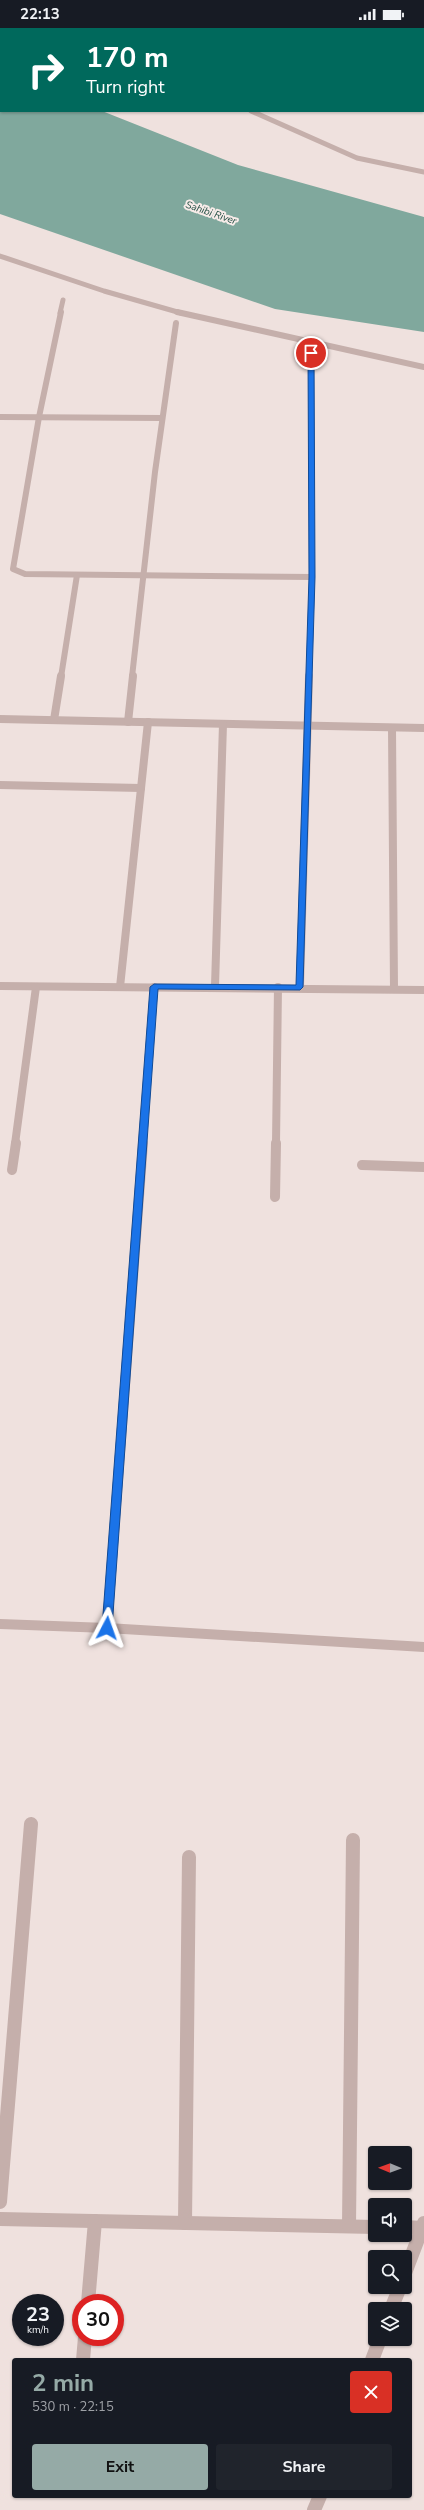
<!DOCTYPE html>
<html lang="en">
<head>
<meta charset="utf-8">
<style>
	body { margin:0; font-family:"Nunito Sans",sans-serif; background:#20242c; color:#f1f3f6; height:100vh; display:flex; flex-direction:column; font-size:15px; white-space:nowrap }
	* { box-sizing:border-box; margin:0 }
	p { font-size:13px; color:#9ea1a6 }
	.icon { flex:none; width:22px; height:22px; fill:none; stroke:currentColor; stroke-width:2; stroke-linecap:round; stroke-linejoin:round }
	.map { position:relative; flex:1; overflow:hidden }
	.panel { position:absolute; left:12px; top:2330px; width:400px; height:140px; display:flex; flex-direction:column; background:#171b24; border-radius:4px; box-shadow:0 1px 3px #0004 }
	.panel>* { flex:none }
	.banner { position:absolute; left:0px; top:0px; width:424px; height:84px; box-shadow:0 1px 3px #0004; background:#00695c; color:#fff; overflow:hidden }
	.needle { width:26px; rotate:271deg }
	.fabs { position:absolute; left:368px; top:2118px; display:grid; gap:8px }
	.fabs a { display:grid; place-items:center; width:44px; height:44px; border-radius:4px; background:#171b24; box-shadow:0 1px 3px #0004; font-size:20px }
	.speed { position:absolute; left:12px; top:2266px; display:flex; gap:8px; font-size:20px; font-weight:700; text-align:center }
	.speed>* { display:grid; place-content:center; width:52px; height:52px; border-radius:50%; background:#171b24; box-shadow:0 1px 3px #0004; line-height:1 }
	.speed small { font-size:10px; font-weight:400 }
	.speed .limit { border:6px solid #d22; background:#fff; color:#111 }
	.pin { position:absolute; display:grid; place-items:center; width:34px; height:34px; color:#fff; margin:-17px; border:2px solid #fff; border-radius:50%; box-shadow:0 1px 4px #0007 }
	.me { position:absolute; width:44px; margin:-22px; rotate:4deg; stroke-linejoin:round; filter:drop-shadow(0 0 3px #0008) }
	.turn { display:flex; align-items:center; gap:14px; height:84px; padding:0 20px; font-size:18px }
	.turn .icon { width:52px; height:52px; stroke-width:2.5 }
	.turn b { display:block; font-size:28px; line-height:34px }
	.round { display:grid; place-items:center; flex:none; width:42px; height:42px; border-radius:4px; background:#20242c }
	.headline { display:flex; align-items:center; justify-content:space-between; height:68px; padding:0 20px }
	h1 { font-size:24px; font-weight:700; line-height:30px; color:#95aaa6 }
	.button { display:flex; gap:8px; margin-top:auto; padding:8px 20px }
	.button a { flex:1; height:46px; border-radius:4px; background:#95aaa6; color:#111; font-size:16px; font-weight:700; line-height:46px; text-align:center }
	.button a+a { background:#20242c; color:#f1f3f6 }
	.status { display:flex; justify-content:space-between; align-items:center; height:28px; padding:0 20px; background:#171b24; direction:ltr }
	.status svg { height:11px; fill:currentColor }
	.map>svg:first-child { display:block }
	.water { fill:#80a89d }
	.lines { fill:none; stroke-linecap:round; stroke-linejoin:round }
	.minor-far4 { stroke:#c5afab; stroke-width:5 }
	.minor-far3 { stroke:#c5afab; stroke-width:6 }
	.minor-far2 { stroke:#c5afab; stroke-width:8 }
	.minor-far1 { stroke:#c5afab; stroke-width:10 }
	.minor { stroke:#c5afab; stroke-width:14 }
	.route { fill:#1a73e8; stroke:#114b97 }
	.labels { text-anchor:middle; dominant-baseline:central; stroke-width:4; stroke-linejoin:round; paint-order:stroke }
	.far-water-label { font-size:10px; font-style:italic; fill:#245045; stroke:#f7ece9 }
</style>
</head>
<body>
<div class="status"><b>22:13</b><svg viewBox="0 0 49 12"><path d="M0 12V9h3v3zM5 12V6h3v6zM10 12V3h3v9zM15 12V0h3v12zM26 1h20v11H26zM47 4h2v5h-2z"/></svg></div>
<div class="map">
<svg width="424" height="2482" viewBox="0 0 424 2482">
	<rect width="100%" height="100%" fill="#efe1de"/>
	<path class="water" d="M0,29L1,83H102L238,137L424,189V304L275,281L0,186Z"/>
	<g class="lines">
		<g class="minor-far4">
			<path d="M63,0L65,1"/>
			<path d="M311,0L314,1"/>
			<path d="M347,0L350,1"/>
			<path d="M251,83L357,130L424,144"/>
			<path d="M0,228L104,263L181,285"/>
			<path d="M60,285L63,272"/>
		</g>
		<g class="minor-far3">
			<path d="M61,284L39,389L13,541L25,546L312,549"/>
			<path d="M177,284L424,339"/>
			<path d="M0,389L162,390"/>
			<path d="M61,649L77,547"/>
			<path d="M132,649L155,444L176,295"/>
			<path d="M309,649L312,549L311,325"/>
		</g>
		<g class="minor-far2">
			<path d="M0,691L424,700"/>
			<path d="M54,692L61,648"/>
			<path d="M128,694L133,648"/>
			<path d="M392,700L394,960"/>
			<path d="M0,757L141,760"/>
			<path d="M0,958L424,962"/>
			<path d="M215,958L223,696"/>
			<path d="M120,959L148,694"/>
			<path d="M300,959L309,648"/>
			<path d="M15,1116L36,959"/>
			<path d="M142,1116L154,959"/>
			<path d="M276,1116L278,959"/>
		</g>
		<g class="minor-far1">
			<path d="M362,1137L424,1139"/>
			<path d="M12,1142L16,1115"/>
			<path d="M275,1169L276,1115"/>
			<path d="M0,1596L107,1600L424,1619"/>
			<path d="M107,1600L143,1115"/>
		</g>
		<g class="minor">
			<path d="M0,2174L31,1796"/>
			<path d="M0,2191L375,2199"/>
			<path d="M185,2195L189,1829"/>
			<path d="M349,2198L353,1812"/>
			<path d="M405,2199L422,2200"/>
			<path d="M405,2245L424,2195"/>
			<path d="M88,2275L95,2193"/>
			<path d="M391,2281L400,2259"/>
			<path d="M83,2332L85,2309"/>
			<path d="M372,2332L380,2311"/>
			<path d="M314,2482L320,2468"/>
		</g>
	</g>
	<path class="route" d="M311,323L314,325L315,549L303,959L300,962L158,961L112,1600L107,1604L102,1600L150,959L154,956L296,957L309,549L308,325Z"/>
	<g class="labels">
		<g class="far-water-label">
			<text transform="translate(211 185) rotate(19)">Sahibi River</text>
		</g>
	</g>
</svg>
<div class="fabs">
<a><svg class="needle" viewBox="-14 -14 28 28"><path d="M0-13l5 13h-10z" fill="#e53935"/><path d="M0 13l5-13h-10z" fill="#9ea1a6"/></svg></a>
<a><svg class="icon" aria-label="sound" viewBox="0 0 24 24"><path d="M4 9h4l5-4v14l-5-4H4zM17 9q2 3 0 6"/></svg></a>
<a><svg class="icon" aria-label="search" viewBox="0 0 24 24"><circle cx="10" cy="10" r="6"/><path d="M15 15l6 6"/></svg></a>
<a><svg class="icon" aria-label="layers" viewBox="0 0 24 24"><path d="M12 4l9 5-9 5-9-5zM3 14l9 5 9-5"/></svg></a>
</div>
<div class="speed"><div>23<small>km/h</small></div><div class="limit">30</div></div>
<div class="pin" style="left:311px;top:325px;background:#d93025"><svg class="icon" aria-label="arrive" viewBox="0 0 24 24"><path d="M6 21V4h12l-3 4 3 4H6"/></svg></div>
<svg class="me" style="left:107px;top:1600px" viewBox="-20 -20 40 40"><path d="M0-17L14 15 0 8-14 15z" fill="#1a73e8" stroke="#fff" stroke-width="4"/></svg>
<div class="banner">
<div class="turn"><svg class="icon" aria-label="right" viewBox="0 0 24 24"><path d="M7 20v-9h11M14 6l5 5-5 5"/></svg><div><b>170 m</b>Turn right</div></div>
</div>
<section class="panel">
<div class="headline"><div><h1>2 min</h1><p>530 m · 22:15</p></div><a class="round" style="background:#d93025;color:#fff"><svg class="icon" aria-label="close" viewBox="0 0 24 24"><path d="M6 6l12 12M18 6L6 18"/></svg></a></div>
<div class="button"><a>Exit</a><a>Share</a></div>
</section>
</div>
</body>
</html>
